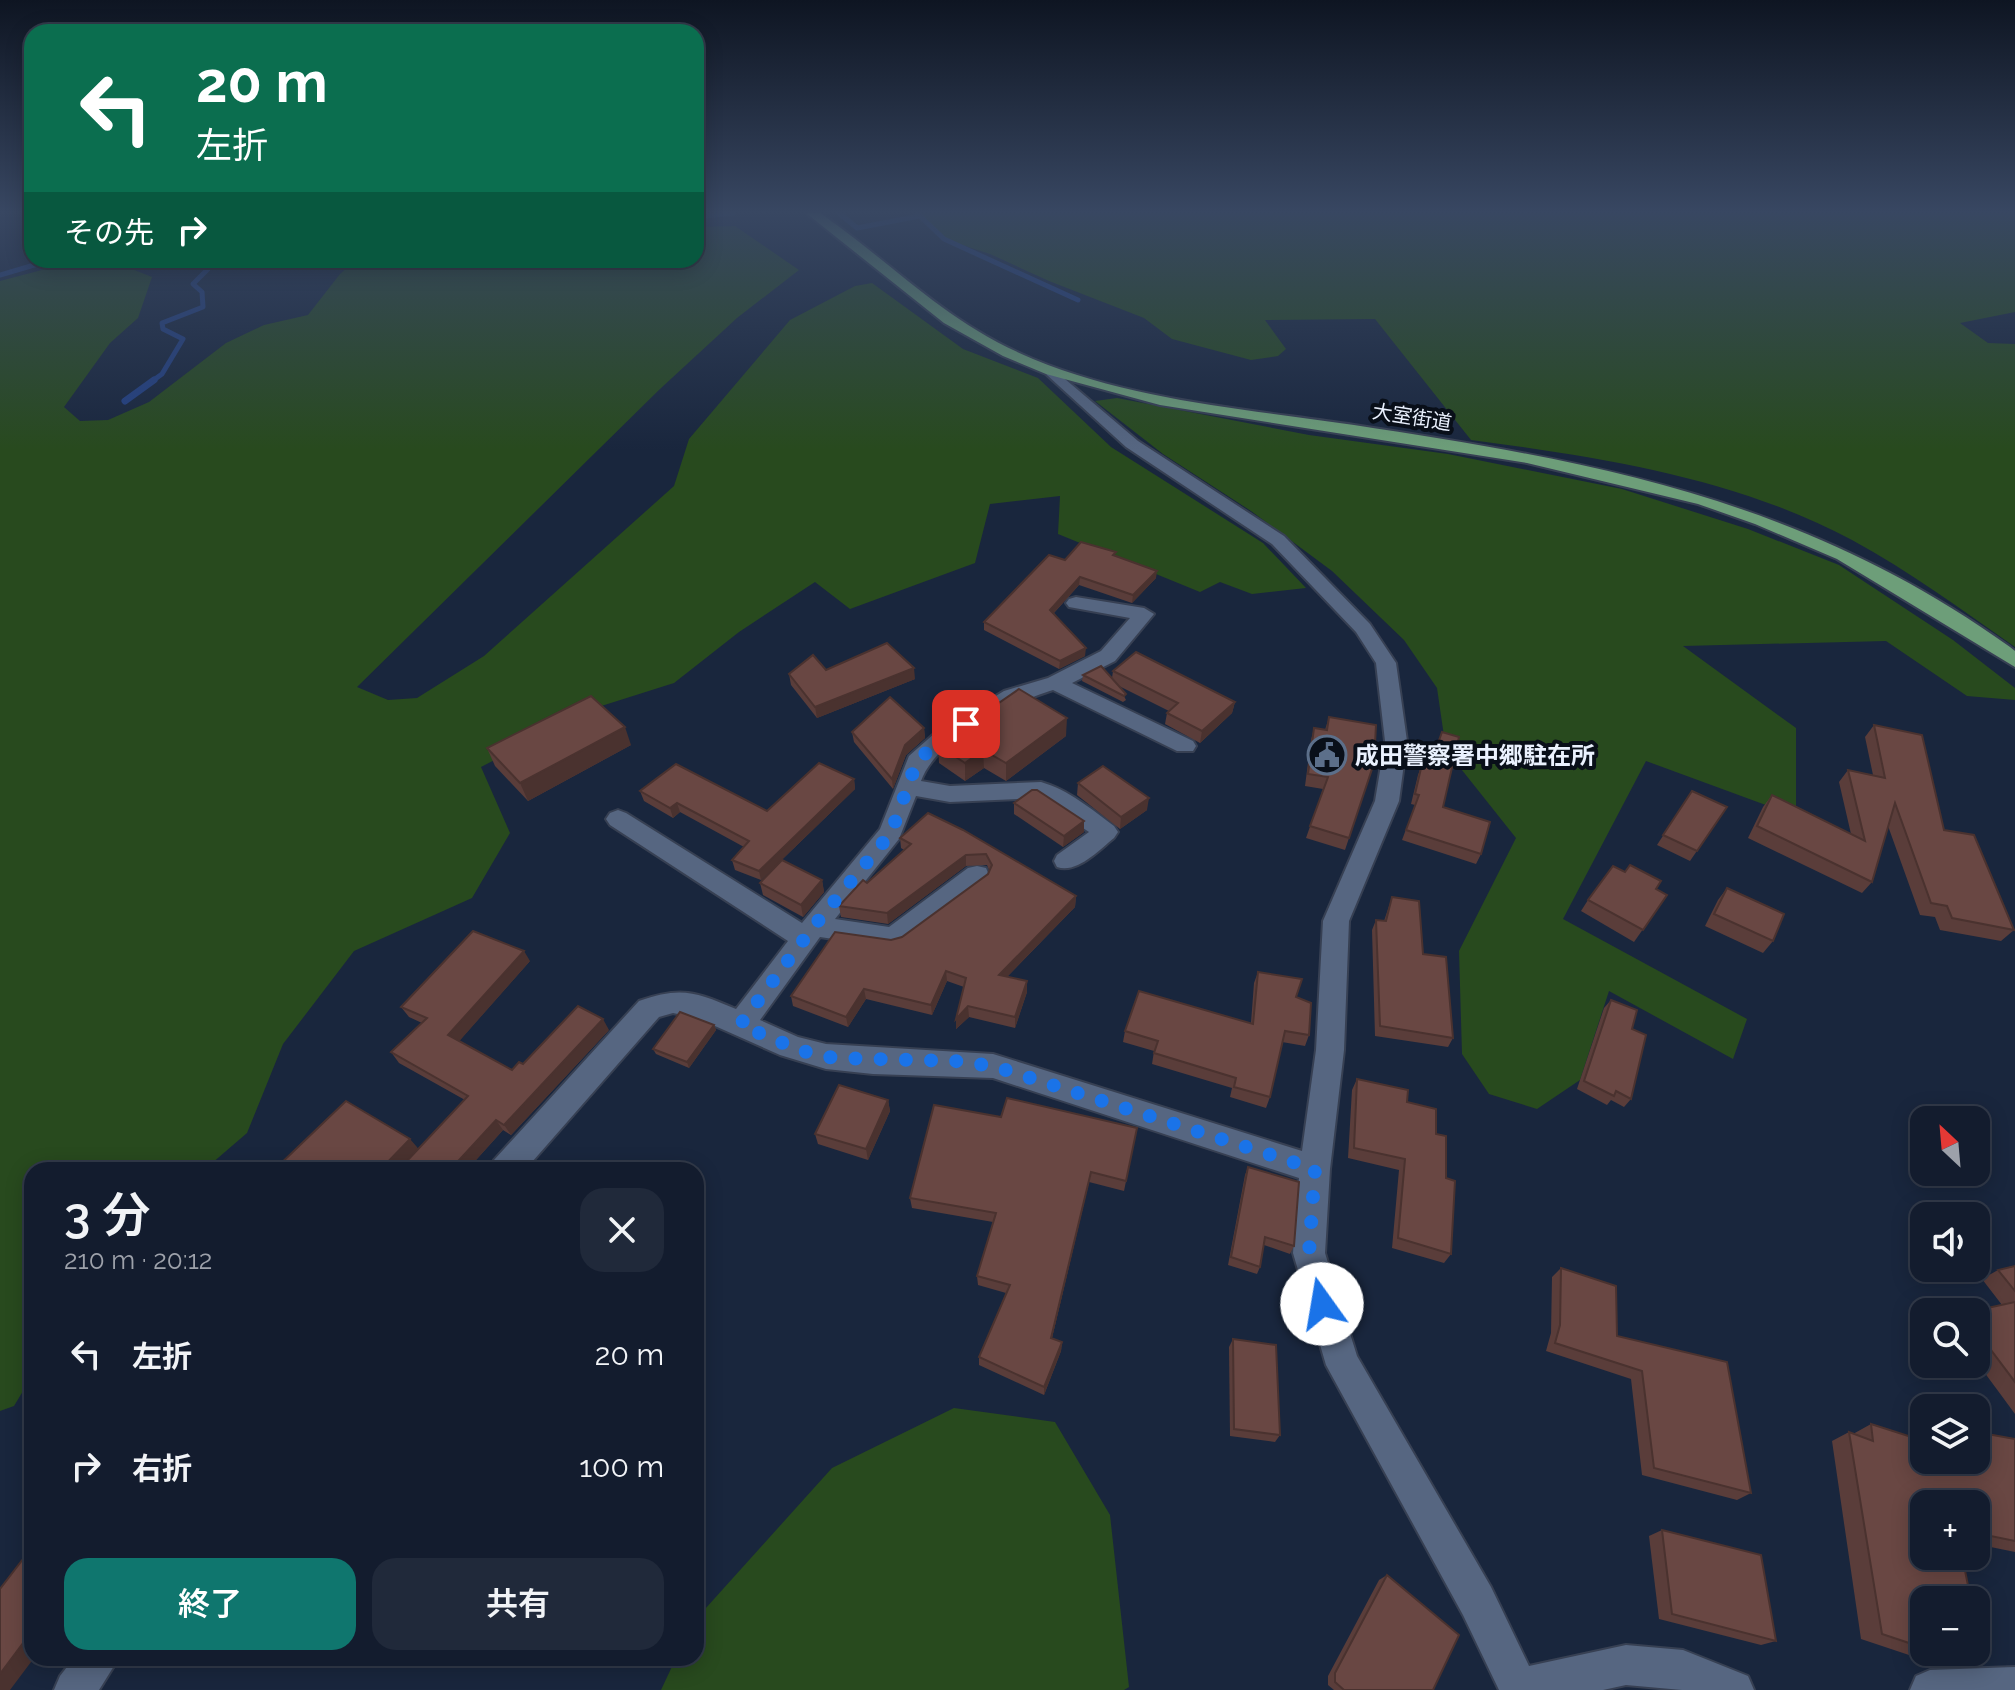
<!DOCTYPE html>
<html lang="ja">
<head>
<meta charset="utf-8">
<style>
	body { margin:0; font-family:Raleway,"Noto Sans JP",sans-serif; background:#20293a; color:#f1f3f6; height:100vh; display:flex; flex-direction:column; font-size:30px; white-space:nowrap }
	* { box-sizing:border-box; margin:0 }
	p { font-size:26px; color:#9da1aa }
	.icon { flex:none; width:44px; height:44px; fill:none; stroke:currentColor; stroke-width:2; stroke-linecap:round; stroke-linejoin:round }
	.map { position:relative; flex:1; overflow:hidden }
	.side { position:absolute; left:24px; top:1162px; width:680px; height:504px; display:flex; flex-direction:column; background:#131c2e; border-radius:24px; box-shadow:0 4px 20px #0003,0 0 0 2px #323a4a }
	.side>* { flex:none }
	.top-card { position:absolute; left:24px; top:24px; width:680px; height:244px; border-radius:24px; box-shadow:0 4px 20px #0003,0 0 0 2px #323a4a; background:#0b6e4f; color:#fff; overflow:hidden }
	.needle { width:52px; rotate:334deg }
	.tools { position:absolute; left:1910px; top:1106px; display:grid; gap:16px }
	.tools a { display:grid; place-items:center; width:80px; height:80px; border-radius:16px; background:#131c2e; box-shadow:0 4px 20px #0003,0 0 0 2px #323a4a; font-size:40px }
	.pin { position:absolute; display:grid; place-items:center; width:68px; height:68px; color:#fff; margin:-34px; border-radius:16px; box-shadow:0 4px 12px #0006 }
	.me { position:absolute; width:88px; margin:-44px; rotate:347deg; stroke-linejoin:round; filter:drop-shadow(0 0 6px #0008) }
	.turn { display:flex; align-items:center; gap:28px; height:168px; padding:0 40px; font-size:36px }
	.turn .icon { width:104px; height:104px; stroke-width:2.5 }
	.turn b { display:block; font-size:56px; line-height:68px }
	.then { display:flex; align-items:center; height:76px; padding:0 40px; background:#0003; gap:16px; font-size:30px }
	.round { display:grid; place-items:center; flex:none; width:84px; height:84px; border-radius:24px; background:#20293a }
	.head { display:flex; align-items:center; justify-content:space-between; height:136px; padding:0 40px }
	h1 { font-size:48px; font-weight:600; line-height:60px }
	.action { display:flex; gap:16px; margin-top:auto; padding:16px 40px }
	.action a { flex:1; height:92px; border-radius:24px; background:#0f766e; color:#fff; font-size:32px; font-weight:600; line-height:92px; text-align:center }
	.action a+a { background:#20293a; color:#f1f3f6 }
	ul { padding:0; list-style:none }
	li { display:flex; align-items:center; gap:24px; height:112px; padding:0 40px }
	li div { flex:1 }
	li b { display:block; font-size:30px }
	li em { font-style:normal }
	.map>svg:first-child { display:block }
	.green { fill:#284a1e }
	.lines { fill:none; stroke-linecap:round; stroke-linejoin:round }
	.stream-far1 { stroke:#234082; stroke-width:5 }
	.stream { stroke:#234082; stroke-width:7 }
	.minor-casing { stroke:#374053; stroke-width:4 }
	.major-casing { stroke:#374053; stroke-width:4 }
	.minor { fill:#566681; fill-rule:evenodd }
	.major { fill:#6d9e79; fill-rule:evenodd }
	.wall { fill:#5a3d3a }
	.shaded-wall { fill:#4a322f }
	.building { fill:#694743; stroke:#4a322f; stroke-width:2 }
	.route { stroke:#1a73e8; stroke-width:14; stroke-dasharray:0 25.2 }
	.labels { text-anchor:middle; dominant-baseline:central; stroke-width:8; stroke-linejoin:round; paint-order:stroke }
	.far-street-label { font-size:20px; fill:#eaf1fe; stroke:#090f19 }
	.poi-label { font-size:24px; font-weight:bold; fill:#eaf1fe; stroke:#090f19; text-anchor:start }
</style>
</head>
<body>
<div class="map">
<svg width="2015" height="1690" viewBox="0 0 2015 1690">
	<rect width="100%" height="100%" fill="#19263d"/>
	<g class="green">
		<path d="M919,213H2015V312L1960,323L1988,343L2015,344V647C1962,610 1909,571 1852,540C1736,478 1601,457 1471,440L1375,319L1265,320L1286,349L1278,356L1251,360L1172,339L1144,318L1049,281L990,254L947,240Z"/>
		<path d="M735,226L799,270L737,318L660,389L357,687L388,700L417,698L484,656L674,486L689,439L790,320L855,286L872,283L963,349L1038,378L1111,447L1263,543L1306,588L1252,594L1220,582L1200,592L1058,534L1060,496L990,504L975,563L850,609L815,582L739,632L674,683L595,708L481,767L510,833L472,898L354,951L283,1044L247,1133L204,1170H32V1376L14,1406L0,1411V281L57,266L114,262L152,277L138,318L110,343L64,407L80,421L108,420L149,402L226,343L264,325L308,315L340,274L356,260H696V227Z"/>
		<path d="M1117,398L1309,435L1448,454L1622,489L1748,529L1839,565L1953,640L2015,688V700L1967,696L1886,641L1683,646L1796,728V816L1646,761L1563,919L1747,1019L1733,1059L1609,991L1580,1080L1537,1109L1489,1094L1462,1054L1459,951L1516,838L1446,750L1437,688L1404,640L1332,571L1251,511L1163,454L1095,401Z"/>
		<path d="M954,1408L1055,1422L1110,1515L1129,1687L1124,1690H661L676,1658H696V1619L832,1468Z"/>
	</g>
	<g class="lines">
		<g class="stream-far1">
			<path d="M839,213L857,228L920,216L918,213"/>
			<path d="M920,216L944,239L1078,300"/>
			<path d="M696,217L733,213"/>
			<path d="M0,275L51,260"/>
			<path d="M151,382L162,374L183,339L163,329L162,323L203,307L202,292L193,284L208,269L191,260"/>
		</g>
		<path class="stream" d="M125,401L154,380"/>
		<g class="minor-casing">
			<g id="minor">
				<path d="M1052,368L1138,441L1284,536L1370,624L1396,663L1407,741L1399,801L1349,921L1344,1050L1330,1169L1325,1253L1357,1356L1491,1587L1529,1666L1626,1645L1683,1650L1748,1676L1754,1690H1682L1626,1685L1603,1690H1499L1463,1615L1326,1365L1293,1253L1299,1178L993,1078L873,1074L826,1069L780,1055L697,1018L673,1013L659,1017L525,1170H490L494,1160L639,1001C681,986 696,992 736,1009L788,941L610,825L606,819L610,813L618,810L626,813L802,923L880,829L909,756L935,733L1004,691L1048,678L1101,651L1130,618L1069,607L1066,603L1069,599L1076,597L1144,608L1154,614L1115,661L1072,683L1193,741L1196,746L1193,751H1177L1053,690C1012,703 936,738 921,781L950,786L1041,782C1069,790 1091,809 1114,826L1118,832L1114,838C1099,850 1077,874 1057,867L1054,861L1057,855L1089,832L1038,798L950,802L916,796L899,839L835,919L889,927L968,868L977,866L986,868L989,875L986,882L902,945L893,948L820,937L760,1020L798,1037L826,1044L993,1054L1302,1151L1316,1050L1323,921L1375,801L1385,741L1376,663L1356,632L1272,544L1126,447L1047,375L1045,372Z"/>
				<path d="M74,1658H119L99,1690H54L60,1676Z"/>
				<path d="M2015,1667V1690H1910L1916,1676L1930,1670Z"/>
			</g>
		</g>
		<g class="major-casing">
			<path id="major" d="M806,213H820L827,218C900,270 947,323 1033,359C1135,401 1246,409 1354,425C1598,462 1805,500 2010,647L2015,651V667L1837,559L1755,524L1698,504L1527,463L1160,405L1046,374L1003,356L944,323Z"/>
		</g>
		<use href="#minor" class="minor"/>
		<use href="#major" class="major"/>
	</g>
	<g class="wall">
		<path d="M1116,556L1156,578L1132,603L1079,585L1054,613L1085,656L1059,669L984,630V622L1065,560Z"/>
		<path d="M826,670L915,679L817,718L791,685L789,674Z"/>
		<path d="M1113,671L1235,702L1232,713L1200,743L1165,724L1167,713L1169,711L1119,686L1126,700L1123,702L1082,681L1083,675L1112,678Z"/>
		<path d="M1329,717L1374,763L1345,850L1306,838L1323,789L1305,786L1311,740L1314,728L1325,730Z"/>
		<path d="M1874,725L1944,830L2014,930L2001,941L1940,930L1935,917L1920,915L1888,826L1872,882L1862,893L1748,838L1763,807L1772,795L1851,834L1839,782L1848,770L1873,775L1865,737Z"/>
		<path d="M924,728L925,738L906,755L893,789L854,742L852,732Z"/>
		<path d="M1066,736L1006,781L984,768L965,781L939,763L938,745Z"/>
		<path d="M631,745L528,801L495,766L487,748Z"/>
		<path d="M1422,764L1443,807L1481,854L1476,864L1402,840L1415,805L1411,804L1418,775Z"/>
		<path d="M854,779L855,789L761,880L735,870L732,860L744,847L680,812L673,818L644,801L640,791L767,811Z"/>
		<path d="M1078,783L1147,810L1120,829L1077,795Z"/>
		<path d="M1692,791L1727,807L1690,861L1657,845Z"/>
		<path d="M1014,803L1084,821V832L1063,847L1014,814Z"/>
		<path d="M928,813L1076,896L1075,907L1007,977L1027,981V992L1015,1028L969,1017L956,1029V1019L964,987L947,981L932,1015L866,999L848,1027L793,1006L791,996L891,940L902,937L988,874L989,870L987,865L966,866L888,924L841,917L839,906L904,850L901,848L900,838Z"/>
		<path d="M822,880L824,892L803,917L763,895L760,883Z"/>
		<path d="M1727,888L1773,941L1763,953L1705,926L1718,900Z"/>
		<path d="M1667,895L1634,942L1581,911L1588,900Z"/>
		<path d="M1392,897L1423,954L1453,1038L1448,1047L1375,1036L1372,930L1376,920L1384,921Z"/>
		<path d="M530,961L459,1041L512,1070L523,1064L609,1030L511,1135L503,1130L467,1170H411L410,1168L274,1170L418,1149L465,1100L399,1063L391,1052L422,1023L409,1017L401,1007Z"/>
		<path d="M1258,972L1296,997L1309,1035L1305,1046L1282,1042L1270,1097L1266,1108L1230,1097L1232,1088L1152,1064L1154,1051L1123,1042L1125,1031L1251,1023L1254,983Z"/>
		<path d="M1611,1000L1632,1029L1631,1099L1624,1107L1611,1100L1607,1105L1577,1089L1604,1008Z"/>
		<path d="M714,1025L716,1030L689,1068L656,1054L653,1049Z"/>
		<path d="M1357,1079L1407,1102L1436,1134L1446,1178L1451,1254L1444,1263L1392,1248L1399,1170L1348,1158L1352,1090Z"/>
		<path d="M888,1100L890,1111L868,1160L818,1144L815,1134Z"/>
		<path d="M1001,1117L1137,1128L1124,1191L1089,1182L1052,1338L1062,1342L1061,1351L1044,1395L979,1365V1357L1006,1293L978,1285L977,1276L993,1222L912,1208L910,1198Z"/>
		<path d="M1248,1167L1294,1246L1290,1254L1264,1245L1260,1267L1257,1274L1228,1265L1245,1175Z"/>
		<path d="M2015,1266V1414L1976,1361V1312L2002,1305L1982,1279L1998,1270Z"/>
		<path d="M1561,1268L1617,1336L1751,1493L1737,1500L1642,1475L1631,1379L1546,1351L1551,1333L1552,1277Z"/>
		<path d="M1233,1339L1280,1435L1275,1442L1230,1436L1229,1347Z"/>
		<path d="M1871,1424L1924,1441L1922,1434L1924,1433V1460L2015,1439V1552L1976,1544V1504H1924L1971,1600H1924V1652H1951L1952,1658L1930,1662L1861,1639L1832,1441L1849,1432L1853,1434Z"/>
		<path d="M1662,1530L1776,1641L1761,1645L1659,1619L1649,1536Z"/>
		<path d="M1387,1575L1433,1690H1334L1328,1685V1676L1379,1580Z"/>
	</g>
	<g class="shaded-wall">
		<path d="M1157,571L1156,578L1132,603L1133,595Z"/>
		<path d="M1080,577L1079,585L1050,617V610Z"/>
		<path d="M1086,648L1085,656L1059,669L1060,661Z"/>
		<path d="M914,668L915,679L817,718L815,707Z"/>
		<path d="M1235,702L1232,713L1200,743L1202,731Z"/>
		<path d="M1067,718L1066,736L1006,781V763Z"/>
		<path d="M625,727L631,745L528,801L520,783Z"/>
		<path d="M924,728L925,738L906,755L893,789L892,779L905,745Z"/>
		<path d="M983,750L984,768L965,781V763Z"/>
		<path d="M854,779L855,789L761,880L759,871Z"/>
		<path d="M1149,798L1147,810L1120,829L1121,817Z"/>
		<path d="M677,803L680,812L673,818L670,808Z"/>
		<path d="M1084,821V832L1063,847L1064,836Z"/>
		<path d="M966,855V866L888,924L887,913Z"/>
		<path d="M822,880L824,892L803,917L801,905Z"/>
		<path d="M1076,896L1075,907L999,985V975Z"/>
		<path d="M524,951L530,961L455,1046L448,1035Z"/>
		<path d="M946,971L947,981L932,1015L931,1005Z"/>
		<path d="M1027,981V992L1015,1028V1017Z"/>
		<path d="M864,989L866,999L848,1027L846,1017Z"/>
		<path d="M968,1006L969,1017L956,1029V1019Z"/>
		<path d="M603,1019L609,1030L511,1135L504,1125Z"/>
		<path d="M714,1025L716,1030L689,1068L687,1062Z"/>
		<path d="M888,1100L890,1111L868,1160L866,1149Z"/>
		<path d="M496,1120L503,1130L467,1170H450Z"/>
		<path d="M410,1139L423,1154L405,1163L410,1168L408,1170H380Z"/>
		<path d="M1091,1172L1089,1182L1050,1346L1051,1338Z"/>
		<path d="M1062,1342L1061,1351L1044,1395V1387Z"/>
		<path d="M32,1631V1658H34L10,1690H0V1674Z"/>
	</g>
	<g class="building">
		<path d="M1081,542L1116,552L1113,555L1157,571L1133,595L1080,577L1050,610L1086,648L1060,661L984,622L1049,555L1065,560Z"/>
		<path d="M887,643L914,668L815,707L789,674L813,655L826,670Z"/>
		<path d="M1136,652L1235,702L1202,731L1167,713L1178,703L1113,671Z"/>
		<path d="M1101,666L1126,694L1124,696L1083,675Z"/>
		<path d="M1019,689L1067,718L1006,763L983,750L965,763L938,745Z"/>
		<path d="M591,696L625,727L520,783L487,748Z"/>
		<path d="M890,697L924,728L905,745L892,779L852,732Z"/>
		<path d="M1329,717L1376,725L1374,763L1349,838L1310,826L1328,777L1308,774L1314,728L1327,730Z"/>
		<path d="M1874,725L1922,735L1944,830L1974,835L2014,930L1952,918L1947,906L1931,903L1895,803L1872,882L1757,826L1772,795L1865,841L1848,770L1885,778Z"/>
		<path d="M1442,732L1459,737L1443,807L1490,822L1481,854L1406,830L1419,795L1415,794L1422,764L1430,766Z"/>
		<path d="M819,763L854,779L759,871L732,860L749,841L677,803L670,808L640,791L676,764L767,811Z"/>
		<path d="M1103,766L1149,798L1121,817L1078,783Z"/>
		<path d="M1032,790H1037L1084,821L1064,836L1014,803Z"/>
		<path d="M1692,791L1727,807L1697,851L1663,835Z"/>
		<path d="M928,813L963,830L1076,896L999,975L1027,981L1015,1017L968,1006L956,1019L966,978L946,971L931,1005L864,989L846,1017L791,996L835,932L891,940L902,937L988,874L992,865L986,854L966,855L887,913L839,906L863,880L867,883L911,844L900,838Z"/>
		<path d="M782,860L822,880L801,905L760,883Z"/>
		<path d="M1630,865L1661,881L1656,889L1667,895L1643,930L1588,900L1613,866L1625,872Z"/>
		<path d="M1727,888L1784,914L1773,941L1714,914Z"/>
		<path d="M1392,897L1419,901L1423,954L1446,957L1453,1038L1380,1026L1376,920L1386,921Z"/>
		<path d="M473,931L524,951L448,1035L512,1070L519,1062L523,1064L578,1006L603,1019L504,1125L496,1120L450,1170H417L405,1163L468,1096L391,1052L427,1018L401,1007Z"/>
		<path d="M1258,972L1302,979L1296,997L1311,1003L1309,1035L1285,1031L1270,1097L1234,1087L1236,1078L1154,1053L1158,1041L1125,1031L1139,991L1253,1024Z"/>
		<path d="M1611,1000L1637,1010L1632,1029L1646,1035L1631,1099L1616,1091L1614,1096L1584,1081Z"/>
		<path d="M680,1012L714,1025L687,1062L653,1049Z"/>
		<path d="M1357,1079L1408,1090L1407,1102L1436,1109V1134L1446,1136V1178L1455,1181L1451,1254L1398,1238L1405,1159L1354,1148Z"/>
		<path d="M839,1085L888,1100L866,1149L815,1134Z"/>
		<path d="M1007,1098L1137,1128L1126,1181L1091,1172L1051,1338L1062,1342L1044,1387L979,1357L1010,1285L977,1276L996,1213L910,1198L934,1105L1001,1117Z"/>
		<path d="M346,1101L410,1139L380,1170H274Z"/>
		<path d="M1248,1167L1299,1182L1294,1246L1265,1237L1260,1267L1231,1257Z"/>
		<path d="M2015,1266V1291L1998,1270Z"/>
		<path d="M1561,1268L1616,1286L1617,1336L1727,1362L1751,1493L1654,1468L1642,1371L1555,1343L1560,1325Z"/>
		<path d="M2015,1302V1382L1976,1330V1312H1969Z"/>
		<path d="M1233,1339L1276,1345L1280,1435L1234,1429Z"/>
		<path d="M1871,1424L1924,1441V1460H1976V1432L2015,1439V1541L1976,1533V1504H1924V1556H1962L1971,1600H1962L1940,1592L1941,1600H1924V1648L1882,1634L1849,1432L1873,1441Z"/>
		<path d="M1662,1530L1761,1555L1776,1641L1672,1614Z"/>
		<path d="M30,1550H32V1631L0,1674V1589Z"/>
		<path d="M1387,1575L1459,1635L1433,1690H1344L1335,1682V1673Z"/>
		<path d="M1934,1652H1951L1952,1658Z"/>
	</g>
	<linearGradient id="sky" x2="0" y2="1"><stop stop-color="#0e1522"/><stop offset="0.47" stop-color="#384762"/><stop offset="1" stop-color="#384762" stop-opacity="0"/></linearGradient>
	<rect width="2015" height="450" fill="url(#sky)"/>
	<g class="lines">
		<path class="route" d="M966,724L943,738L917,761L891,833L814,926L740,1025L802,1051L834,1058L955,1061L993,1066L1315,1169L1309,1253L1322,1304"/>
	</g>
	<defs>
		<g id="civic-ring" transform="scale(2)"><circle r="9.5" fill="#090f19" stroke="#5c6f8a" stroke-width="1.5"/><path d="M-.6-6.5H3V-4.5H.6V-3L4-1V1h2V6H-6V1h2V-1L-.6-3ZM-1.2 2.5V6h2.4V2.5Z" fill="#5c6f8a"/></g>
	</defs>
	<g fill-rule="evenodd">
		<use href="#civic-ring" x="1327" y="755"/>
	</g>
	<g class="labels">
		<g class="far-street-label">
			<text transform="translate(1412 417) rotate(9)">大室街道</text>
		</g>
		<g class="poi-label">
			<text x="1355" y="755">成田警察署中郷駐在所</text>
		</g>
	</g>
</svg>
<div class="tools">
<a><svg class="needle" viewBox="-14 -14 28 28"><path d="M0-13l5 13h-10z" fill="#e53935"/><path d="M0 13l5-13h-10z" fill="#9da1aa"/></svg></a>
<a><svg class="icon" aria-label="sound" viewBox="0 0 24 24"><path d="M4 9h4l5-4v14l-5-4H4zM17 9q2 3 0 6"/></svg></a>
<a><svg class="icon" aria-label="search" viewBox="0 0 24 24"><circle cx="10" cy="10" r="6"/><path d="M15 15l6 6"/></svg></a>
<a><svg class="icon" aria-label="layers" viewBox="0 0 24 24"><path d="M12 4l9 5-9 5-9-5zM3 14l9 5 9-5"/></svg></a>
<a>+</a>
<a>−</a>
</div>
<div class="pin" style="left:966px;top:724px;background:#d93025"><svg class="icon" aria-label="arrive" viewBox="0 0 24 24"><path d="M6 21V4h12l-3 4 3 4H6"/></svg></div>
<svg class="me" style="left:1322px;top:1304px" viewBox="-20 -20 40 40"><circle r="19" fill="#fff"/><path d="M0-13L10 11 0 6-10 11z" fill="#1a73e8"/></svg>
<div class="top-card">
<div class="turn"><svg class="icon" aria-label="left" viewBox="0 0 24 24"><path d="M17 20v-9H6M10 6l-5 5 5 5"/></svg><div><b>20 m</b>左折</div></div>
<div class="then">その先<svg class="icon" aria-label="right" viewBox="0 0 24 24"><path d="M7 20v-9h11M14 6l5 5-5 5"/></svg></div>
</div>
<section class="side">
<div class="head"><div><h1>3 分</h1><p>210 m · 20:12</p></div><a class="round"><svg class="icon" aria-label="close" viewBox="0 0 24 24"><path d="M6 6l12 12M18 6L6 18"/></svg></a></div>
<ul>
<li><svg class="icon" aria-label="left" viewBox="0 0 24 24"><path d="M17 20v-9H6M10 6l-5 5 5 5"/></svg><div><b>左折</b></div><em>20 m</em></li>
<li><svg class="icon" aria-label="right" viewBox="0 0 24 24"><path d="M7 20v-9h11M14 6l5 5-5 5"/></svg><div><b>右折</b></div><em>100 m</em></li>
</ul>
<div class="action"><a>終了</a><a>共有</a></div>
</section>
</div>
</body>
</html>
